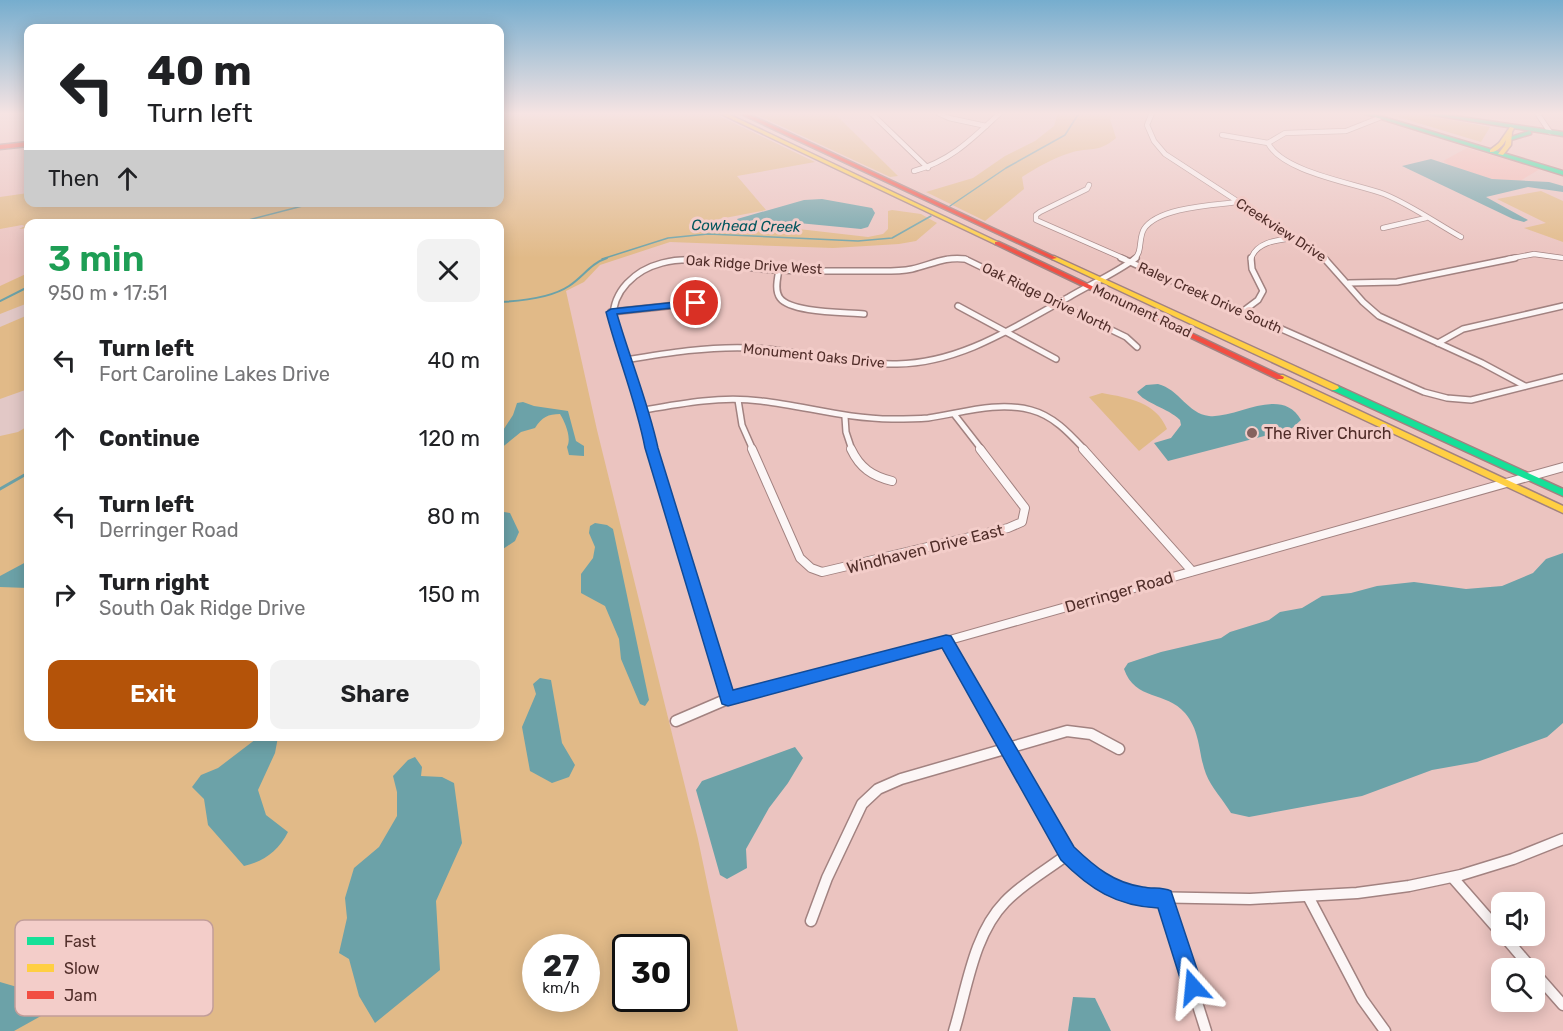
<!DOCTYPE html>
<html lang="en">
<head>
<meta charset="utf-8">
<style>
	body { margin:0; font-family:Rubik,sans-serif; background:#f2f2f2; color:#202124; height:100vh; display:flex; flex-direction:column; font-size:22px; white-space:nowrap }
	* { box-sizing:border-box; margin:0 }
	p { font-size:20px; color:#757577 }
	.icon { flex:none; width:33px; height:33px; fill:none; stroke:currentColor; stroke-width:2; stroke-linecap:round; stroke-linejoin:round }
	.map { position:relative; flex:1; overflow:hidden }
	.side { position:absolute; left:24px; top:219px; width:480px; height:522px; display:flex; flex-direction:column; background:#fff; border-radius:12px; box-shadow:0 3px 15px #0003 }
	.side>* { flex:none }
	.banner { position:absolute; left:24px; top:24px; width:480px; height:183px; border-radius:12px; box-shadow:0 3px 15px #0003; background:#fff; color:#202124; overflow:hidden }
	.tools { position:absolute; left:1491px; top:892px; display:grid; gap:12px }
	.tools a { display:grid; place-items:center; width:54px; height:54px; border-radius:12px; background:#fff; box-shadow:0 3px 15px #0003; font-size:30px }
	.speed { position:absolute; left:522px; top:934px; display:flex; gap:12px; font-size:30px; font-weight:700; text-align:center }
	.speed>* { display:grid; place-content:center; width:78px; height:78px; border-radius:50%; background:#fff; box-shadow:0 3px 15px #0003; line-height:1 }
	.speed small { font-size:15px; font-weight:400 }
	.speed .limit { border:3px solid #111; border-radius:9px; background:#fff; color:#111 }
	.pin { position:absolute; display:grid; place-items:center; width:51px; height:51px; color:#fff; margin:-26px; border:3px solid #fff; border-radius:50%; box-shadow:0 2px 6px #0007 }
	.me { position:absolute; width:66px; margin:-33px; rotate:342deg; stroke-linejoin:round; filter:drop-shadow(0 0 4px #0008) }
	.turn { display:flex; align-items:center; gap:21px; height:126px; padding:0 24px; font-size:27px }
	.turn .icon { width:78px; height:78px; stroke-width:2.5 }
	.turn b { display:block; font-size:42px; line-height:51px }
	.then { display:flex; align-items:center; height:57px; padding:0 24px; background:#0003; gap:12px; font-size:22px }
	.round { display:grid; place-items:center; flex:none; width:63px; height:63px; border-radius:12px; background:#f2f2f2 }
	.head { display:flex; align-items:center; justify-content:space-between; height:102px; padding:0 24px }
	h1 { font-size:36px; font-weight:600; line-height:45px; color:#1e9e55 }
	.action { display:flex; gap:12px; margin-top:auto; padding:12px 24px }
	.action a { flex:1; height:69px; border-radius:12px; background:#b45309; color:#fff; font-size:24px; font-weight:600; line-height:69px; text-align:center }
	.action a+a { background:#f2f2f2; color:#202124 }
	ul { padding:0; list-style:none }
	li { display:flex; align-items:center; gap:18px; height:78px; padding:0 24px }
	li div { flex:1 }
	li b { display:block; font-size:22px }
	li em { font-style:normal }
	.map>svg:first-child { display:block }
	.built { fill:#f2b6b0 }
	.green { fill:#e1ba88; fill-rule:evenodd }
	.water { fill:#6ca2a8 }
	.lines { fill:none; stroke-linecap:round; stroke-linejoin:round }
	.stream-far2 { stroke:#6ca2a8; stroke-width:1.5 }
	.stream-far1 { stroke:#6ca2a8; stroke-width:2 }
	.stream { stroke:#6ca2a8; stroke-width:3 }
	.taxiway { fill:#e2c8c6; fill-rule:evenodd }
	.runway { fill:#e2c8c6; fill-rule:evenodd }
	.street-far3-casing { stroke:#a28280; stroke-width:6 }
	.street-far2-casing { stroke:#a28280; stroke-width:8 }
	.street-far1-casing { stroke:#a28280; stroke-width:10 }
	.street-casing { stroke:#a28280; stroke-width:13 }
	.fast-casing { stroke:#a28280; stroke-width:3 }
	.slow-casing { stroke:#a28280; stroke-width:3 }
	.jam-casing { stroke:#a28280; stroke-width:3 }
	.street-far3 { stroke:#fcf6f6; stroke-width:4.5 }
	.street-far2 { stroke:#fcf6f6; stroke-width:5 }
	.street-far1 { stroke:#fcf6f6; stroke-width:8 }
	.street { stroke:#fcf6f6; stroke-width:10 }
	.fast { fill:#16e098; fill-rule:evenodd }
	.slow { fill:#ffcf43; fill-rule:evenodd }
	.jam { fill:#f24e42; fill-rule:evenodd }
	.route { fill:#1a73e8; stroke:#114b97; stroke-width:1.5 }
	.poi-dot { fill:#86625e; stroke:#f3cdc9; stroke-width:2 }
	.labels { text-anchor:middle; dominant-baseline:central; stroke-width:6; stroke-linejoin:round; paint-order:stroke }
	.far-street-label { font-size:14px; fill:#502d29; stroke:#f3cdc9 }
	.far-water-label { font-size:15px; font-style:italic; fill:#02565e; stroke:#f3cdc9 }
	.poi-label { font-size:16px; fill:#502d29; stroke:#f3cdc9; text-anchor:start }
	.street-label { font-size:16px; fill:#502d29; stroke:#f3cdc9 }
	.key { fill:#f3cdc9; stroke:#c29d99; stroke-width:1.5 }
	.key-label { font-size:16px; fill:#502d29 }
</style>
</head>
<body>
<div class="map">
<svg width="1563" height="1031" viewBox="0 0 1563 1031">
	<rect width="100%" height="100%" fill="#ebc4c0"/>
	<path class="built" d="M1467,148L1540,169L1520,181L1492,179L1454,168L1443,161Z"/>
	<g class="green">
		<path d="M500,113H713L815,162L737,176L766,210L688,225L743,233L790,228L868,237L883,234L888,229V211L892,210L921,214L937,223L916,241L899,244L833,248L670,242L600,265L584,282L566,291L597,430L698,839L738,1031H0V434L28,418V736H500V224H28V228L19,229L25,226L22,225L0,229V197L28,193V202H500ZM536,948H586V999H536ZM626,948H676V999H626Z"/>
		<path d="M753,113H834L898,176L890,177Z"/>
		<path d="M1058,113H1113L1110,119L1116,138C1097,154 1091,146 1070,153C1053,158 1038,167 1022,177L1024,189L985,221L926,192L973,178L1005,156L1035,141L1054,126Z"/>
		<path d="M1385,113H1413L1490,127L1481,142Z"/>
		<path d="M1541,191L1563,201V242L1524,228L1546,223L1497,199Z"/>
		<path d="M28,273V305L0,317V286Z"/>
		<path d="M28,311V392L0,407V324Z"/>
		<path d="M1102,393C1129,398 1156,402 1167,429L1139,451L1089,397Z"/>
	</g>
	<g class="water">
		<path d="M1431,159L1492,179L1549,182L1563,186V192L1528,187L1486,197L1528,220L1524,222L1513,219L1402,166Z"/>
		<path d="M822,199L872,208L875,213L868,227L861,229L788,222H739L737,219L804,200Z"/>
		<path d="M1158,384C1179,389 1188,414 1209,416C1237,419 1281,385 1301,420L1291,429L1168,461L1154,443L1171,438L1181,425L1180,420C1168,408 1144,403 1137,392L1146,385Z"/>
		<path d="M523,402L534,406L568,411L576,441L584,446V456L569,455L567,447C572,438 565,422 560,414C548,414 542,417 535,428L521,432L500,449V435L513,415L517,403Z"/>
		<path d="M504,512L510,513L519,532L515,541L500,551V520Z"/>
		<path d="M595,523L607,525L613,529L649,700L645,706L640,704L621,659L619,639L605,606L581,593V574L593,558L595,547L589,533L590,526Z"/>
		<path d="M1563,553V723L1547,737L1477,762L1432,770L1362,796L1249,817L1231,813C1224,801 1211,787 1206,774C1198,753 1201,732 1185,713C1166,691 1135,701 1124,669L1128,663L1161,652L1221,638L1230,632L1269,620L1280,612L1302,608L1322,596L1351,593L1377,586L1414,582L1466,589L1502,586L1533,573L1546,559Z"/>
		<path d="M28,561V588L0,587V576Z"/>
		<path d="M540,678L551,680L562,743L575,765L569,777L552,783L530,771L522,727L536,694L533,684Z"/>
		<path d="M260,736L278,737L275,753L258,790L266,815L288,832C278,851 265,861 244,866L208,825L204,799L192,787L201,775L218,768Z"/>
		<path d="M795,747L803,758L788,783L769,808L746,849L747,868L727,879L720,875L696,790L702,781Z"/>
		<path d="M415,757L422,767L421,776L442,777L454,783L462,843L436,901L440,970L375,1023L359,996L349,959L339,953L347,918L345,898L354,868L379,847L397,816V792L393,776L408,760Z"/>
		<path d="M0,982L34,992L41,1016L14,1031H0Z"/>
		<path d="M1073,997L1095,998L1111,1031H1068Z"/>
	</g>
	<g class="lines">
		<g class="stream-far2">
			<path d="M950,206L1006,168L1065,135L1079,113"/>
			<path d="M233,224L318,202"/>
			<path d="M602,259L668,238L708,234L858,241L892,238L931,216"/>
		</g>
		<g class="stream-far1">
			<path d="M0,301L28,287"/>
			<path d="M500,302C521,301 551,298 569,286C583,277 591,263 607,258"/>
		</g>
		<path class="stream" d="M0,489L28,473"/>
		<path class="taxiway" d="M28,303V315L0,327V314Z"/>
		<path class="runway" d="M28,389V426L18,432L0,436V399Z"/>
		<g class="street-far3-casing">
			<g id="street-far3">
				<path d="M871,113L928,168"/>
				<path d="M938,113L949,118L986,126"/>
				<path d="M1152,113L1147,125L1154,141L1165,154L1326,259"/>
				<path d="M1537,113L1550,132"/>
				<path d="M1222,135L1268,143"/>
				<path d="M1268,143C1282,172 1354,183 1384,194C1411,205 1436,223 1461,237"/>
				<path d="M1268,143L1285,133L1346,131L1379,118"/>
				<path d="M914,171C951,161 973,138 1000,113"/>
				<path d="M1089,185L1087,189L1040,212L1036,215V220L1125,259"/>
				<path d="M1383,228L1426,218"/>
				<path d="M947,259H966"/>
				<path d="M1134,259C1143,252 1138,239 1144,229C1158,207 1215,205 1238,202"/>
				<path d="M1251,259C1256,242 1277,240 1293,238"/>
				<path d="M1508,259L1534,254L1563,258"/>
			</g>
		</g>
		<g class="street-far2-casing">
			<g id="street-far2">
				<path d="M1121,258L1424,392L1447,398L1471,400L1563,377"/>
				<path d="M1324,258L1363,302L1379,316L1482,363L1525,386"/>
				<path d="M779,269C778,277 774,290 780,298C791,313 846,312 864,314"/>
				<path d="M1349,283L1397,282L1515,258"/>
				<path d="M958,306L1056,359"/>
				<path d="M611,312L696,303"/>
				<path d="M1242,312L1258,300L1263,291L1252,269L1251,258"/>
				<path d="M1438,343L1463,329L1563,306"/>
				<path d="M625,360C667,353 709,346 752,348C800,350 848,365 897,364C961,363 1014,327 1069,297C1091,284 1116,273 1136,258"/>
				<path d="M738,400L742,425L753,450"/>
				<path d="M644,410C683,403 721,396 761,401C805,406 847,419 892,419C903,419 916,419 928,418C962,413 997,401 1031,410C1054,416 1070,434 1085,450"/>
				<path d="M954,414L982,450"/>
				<path d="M845,417L846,432L852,450"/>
				<path d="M652,450L644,410L613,320C612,291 635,270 662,263C695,254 729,266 762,269C796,272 832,271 867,271C882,271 897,272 912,269C930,265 946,256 965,259L1126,337L1137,347"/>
			</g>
		</g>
		<g class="street-far1-casing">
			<g id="street-far1">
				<path d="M651,449L727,699"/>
				<path d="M752,449L800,558L811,568L822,572L1008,528L1022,522L1025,508L980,449"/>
				<path d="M851,449C860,468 872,476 892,481"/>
				<path d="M1083,449L1192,571"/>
				<path d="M946,641L981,701"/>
				<path d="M721,701L946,641L1563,467"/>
			</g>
		</g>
		<g class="street-casing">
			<g id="street">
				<path d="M980,700L1068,854L1102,881L1142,897L1250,899L1357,893L1409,886L1461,875L1513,859L1563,839"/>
				<path d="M676,721L725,700"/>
				<path d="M1453,878L1502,934"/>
				<path d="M1164,898L1206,1031"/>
				<path d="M1309,898L1362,999L1385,1031"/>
				<path d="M811,921L827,878L862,804L878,789L901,779L1067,731L1091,734L1119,749"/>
				<path d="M1504,936L1532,969"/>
				<path d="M1534,972L1563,1005"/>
				<path d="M954,1031C967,989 973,935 1005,902C1023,883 1047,870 1068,854"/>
			</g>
		</g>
		<g class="fast-casing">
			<g id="fast">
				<path d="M1362,113H1370L1563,171V175Z"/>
				<path d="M1420,113H1434L1563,132V136Z"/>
				<path d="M1529,131L1531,132V134L1511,140L1508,138Z"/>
				<path d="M1332,386H1338L1563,489V496L1332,390Z"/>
			</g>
		</g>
		<g class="slow-casing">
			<g id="slow">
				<path d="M719,113H726L1000,243L995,244Z"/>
				<path d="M1510,127L1514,128L1512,132L1511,145L1503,155L1498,154L1505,145L1506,140C1503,145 1497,153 1490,152V150L1499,143Z"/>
				<path d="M1054,256L1338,386L1339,388L1335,390H1332L1052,259V257Z"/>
				<path d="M1277,375H1283L1563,506V513L1277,379Z"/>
			</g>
		</g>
		<g class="jam-casing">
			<g id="jam">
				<path d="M739,113H746L1057,258L1052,259Z"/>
				<path d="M28,142V146L0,149V145Z"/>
				<path d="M995,242H999L1284,377L1283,379H1277L995,244Z"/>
			</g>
		</g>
		<use href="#street-far3" class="street-far3"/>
		<use href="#street-far2" class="street-far2"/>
		<use href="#street-far1" class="street-far1"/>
		<use href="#street" class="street"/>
		<use href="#fast" class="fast"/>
		<use href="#slow" class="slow"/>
		<use href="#jam" class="jam"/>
	</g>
	<linearGradient id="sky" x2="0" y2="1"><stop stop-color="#76adce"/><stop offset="0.44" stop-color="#f6e4e3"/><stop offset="1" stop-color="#f6e4e3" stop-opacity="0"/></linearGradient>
	<rect width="1563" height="258" fill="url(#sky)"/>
	<path class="route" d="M696,300L701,303L700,305L617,314C630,359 648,402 658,448L733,690L946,635L951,636L1074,847C1095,867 1114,883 1143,887C1153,889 1162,887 1171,891L1203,987L1200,994L1193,997L1185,994L1158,908C1116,906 1090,889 1061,860L942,648L728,706L722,704L645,448C636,401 618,358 606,312L611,309Z"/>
	<circle class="poi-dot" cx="1252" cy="433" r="6"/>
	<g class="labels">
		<g class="far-street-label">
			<text transform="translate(1281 230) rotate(33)">Creekview Drive</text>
			<text transform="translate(754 265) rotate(4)">Oak Ridge Drive West</text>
			<text transform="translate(1047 298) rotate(26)">Oak Ridge Drive North</text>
			<text transform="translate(1210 298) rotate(24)">Raley Creek Drive South</text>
			<text transform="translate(1142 311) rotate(25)">Monument Road</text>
			<text transform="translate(814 356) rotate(6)">Monument Oaks Drive</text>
		</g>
		<g class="far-water-label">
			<text transform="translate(746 226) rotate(1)">Cowhead Creek</text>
		</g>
		<g class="poi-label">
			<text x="1264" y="433">The River Church</text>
		</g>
		<g class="street-label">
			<text transform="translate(925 549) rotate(-14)">Windhaven Drive East</text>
			<text transform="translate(1119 592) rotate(-16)">Derringer Road</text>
		</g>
	</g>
	<rect x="15" y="920" width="198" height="96" rx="9" class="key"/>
	<rect x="27" y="937" width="27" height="8" fill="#16e098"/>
	<rect x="27" y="964" width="27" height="8" fill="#ffcf43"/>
	<rect x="27" y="991" width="27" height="8" fill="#f24e42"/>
	<g class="key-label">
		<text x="64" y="947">Fast</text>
		<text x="64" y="974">Slow</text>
		<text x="64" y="1001">Jam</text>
	</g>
</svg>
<div class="tools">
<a><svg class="icon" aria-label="sound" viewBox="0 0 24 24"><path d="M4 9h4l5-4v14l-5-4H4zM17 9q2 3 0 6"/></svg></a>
<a><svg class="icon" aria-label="search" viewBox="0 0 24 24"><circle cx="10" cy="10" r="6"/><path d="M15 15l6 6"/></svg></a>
</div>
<div class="speed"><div>27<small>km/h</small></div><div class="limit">30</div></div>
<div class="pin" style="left:696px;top:303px;background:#d93025"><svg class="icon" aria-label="arrive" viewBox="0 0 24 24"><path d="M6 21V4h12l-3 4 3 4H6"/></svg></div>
<svg class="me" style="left:1193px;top:987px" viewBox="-20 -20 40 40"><path d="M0-17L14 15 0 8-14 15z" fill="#1a73e8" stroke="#fff" stroke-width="4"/></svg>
<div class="banner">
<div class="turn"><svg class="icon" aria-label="left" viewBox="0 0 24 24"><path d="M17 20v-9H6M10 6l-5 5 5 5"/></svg><div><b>40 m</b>Turn left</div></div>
<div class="then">Then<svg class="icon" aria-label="ahead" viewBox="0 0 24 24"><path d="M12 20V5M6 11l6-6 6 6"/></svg></div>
</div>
<section class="side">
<div class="head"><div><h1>3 min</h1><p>950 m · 17:51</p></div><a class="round"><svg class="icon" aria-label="close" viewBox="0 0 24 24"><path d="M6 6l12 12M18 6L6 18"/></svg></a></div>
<ul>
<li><svg class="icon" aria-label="left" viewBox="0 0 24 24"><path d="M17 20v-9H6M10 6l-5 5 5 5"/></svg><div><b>Turn left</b><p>Fort Caroline Lakes Drive</p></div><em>40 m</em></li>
<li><svg class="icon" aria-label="ahead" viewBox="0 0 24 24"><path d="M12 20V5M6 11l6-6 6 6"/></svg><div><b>Continue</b></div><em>120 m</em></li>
<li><svg class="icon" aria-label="left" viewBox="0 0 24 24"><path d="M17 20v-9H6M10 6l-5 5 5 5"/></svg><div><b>Turn left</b><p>Derringer Road</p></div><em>80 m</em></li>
<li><svg class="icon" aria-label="right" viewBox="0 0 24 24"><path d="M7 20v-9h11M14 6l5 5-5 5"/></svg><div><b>Turn right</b><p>South Oak Ridge Drive</p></div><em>150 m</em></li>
</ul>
<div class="action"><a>Exit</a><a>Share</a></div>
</section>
</div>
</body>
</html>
